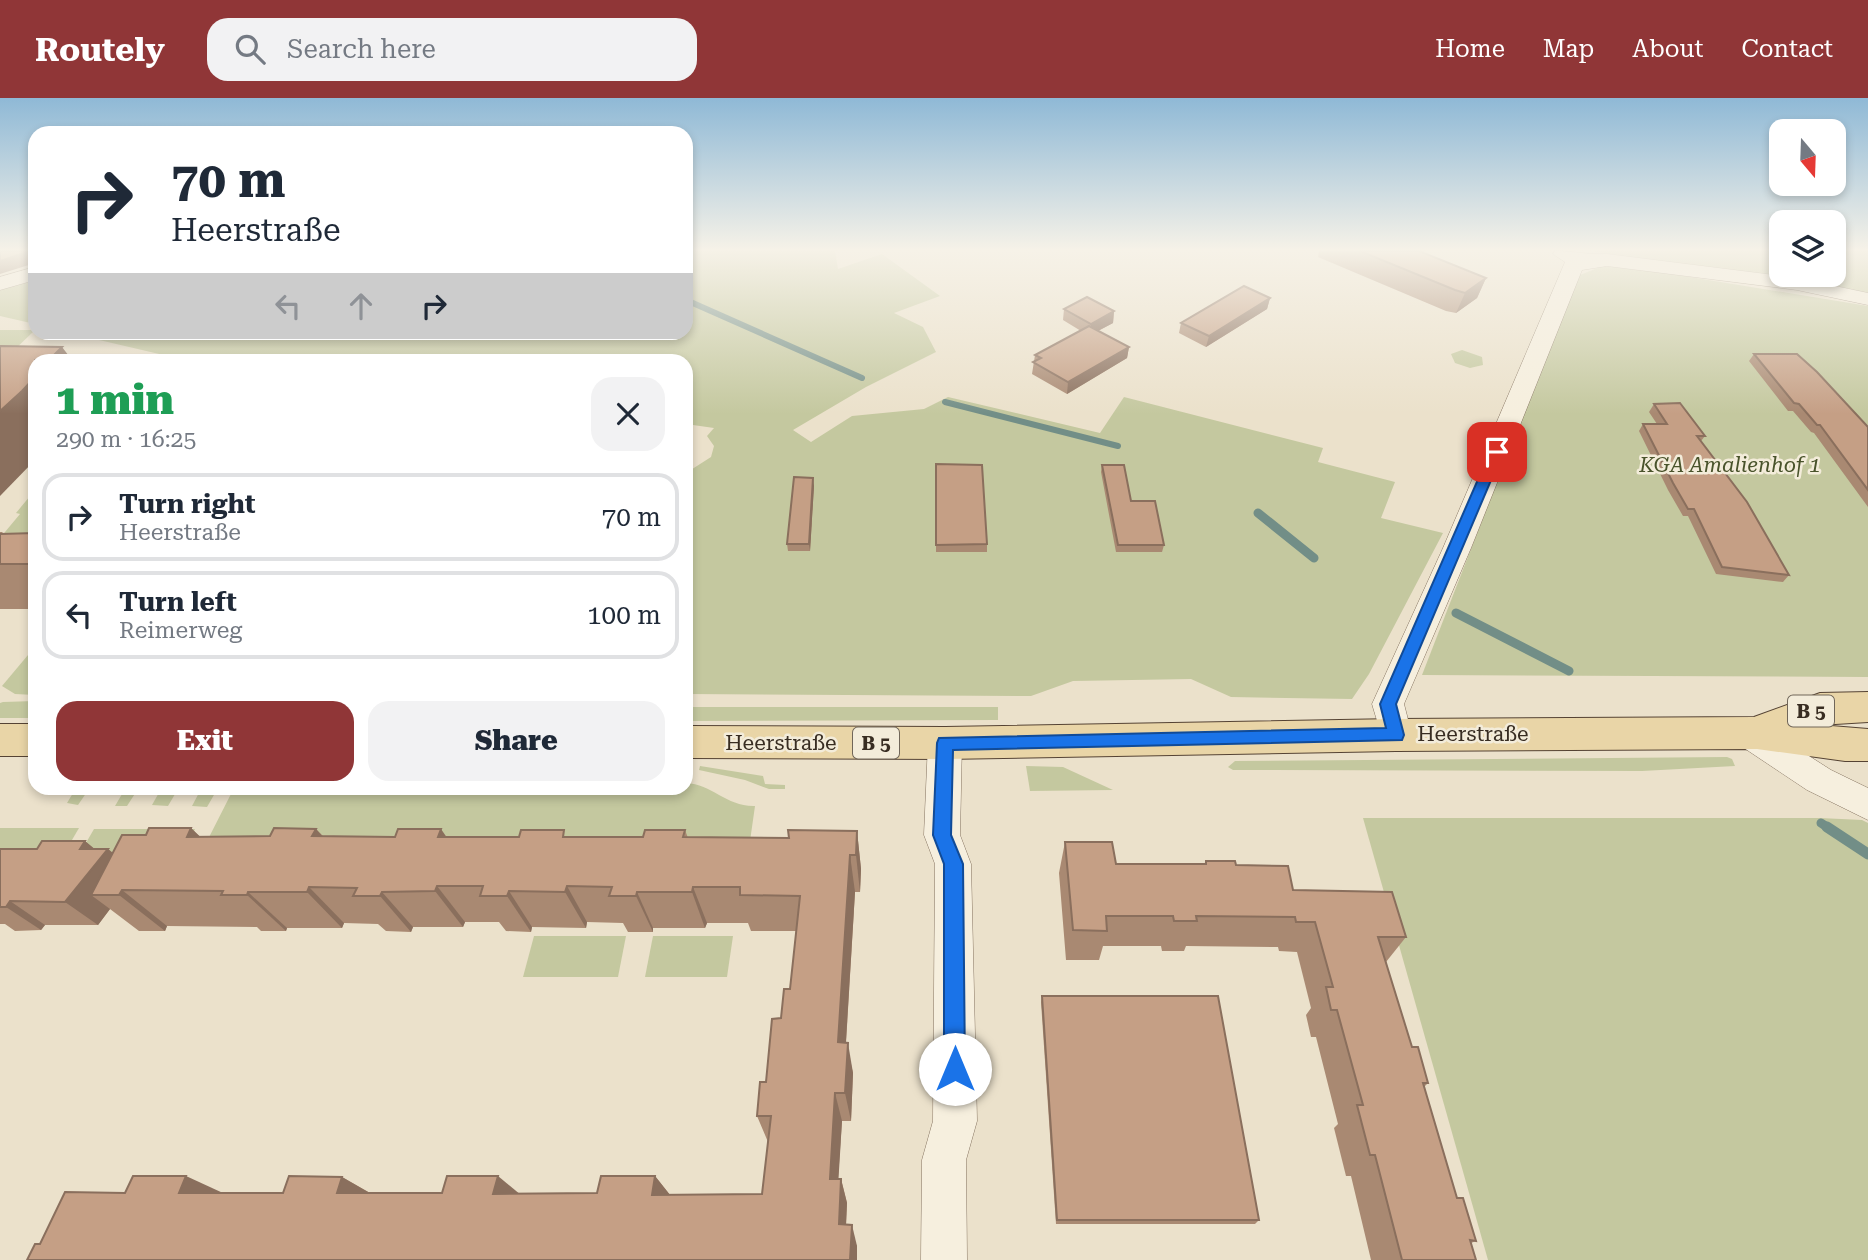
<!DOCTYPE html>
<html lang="en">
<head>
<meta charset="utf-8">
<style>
	body { margin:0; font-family:"Roboto Serif",serif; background:#f2f2f3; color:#1f2937; height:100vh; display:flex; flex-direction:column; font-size:26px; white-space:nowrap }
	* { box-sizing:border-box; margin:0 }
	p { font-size:23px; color:#747a83 }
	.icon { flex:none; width:38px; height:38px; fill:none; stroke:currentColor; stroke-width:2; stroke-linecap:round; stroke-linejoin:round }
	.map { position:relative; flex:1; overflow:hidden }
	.panel { position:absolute; left:28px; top:256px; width:665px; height:441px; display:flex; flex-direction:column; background:#fff; border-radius:21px; box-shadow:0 4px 10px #0003 }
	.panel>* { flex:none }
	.banner { position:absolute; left:28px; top:28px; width:665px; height:214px; border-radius:21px; box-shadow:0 4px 10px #0003; background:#fff; color:#1f2937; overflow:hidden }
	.needle { width:46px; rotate:161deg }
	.tools { position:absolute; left:1769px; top:21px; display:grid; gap:14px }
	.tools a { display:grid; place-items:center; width:77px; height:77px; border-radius:14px; background:#fff; box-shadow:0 4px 10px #0003; font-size:35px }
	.pin { position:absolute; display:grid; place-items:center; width:60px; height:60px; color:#fff; margin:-30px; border-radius:14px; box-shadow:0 4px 10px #0006 }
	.me { position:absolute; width:77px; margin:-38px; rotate:0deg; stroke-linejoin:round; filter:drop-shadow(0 0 5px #0008) }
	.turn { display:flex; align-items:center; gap:24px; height:147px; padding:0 28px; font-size:32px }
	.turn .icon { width:91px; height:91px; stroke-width:2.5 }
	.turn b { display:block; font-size:49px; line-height:60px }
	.lanes { display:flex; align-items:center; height:66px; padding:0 28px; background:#0003; justify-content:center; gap:35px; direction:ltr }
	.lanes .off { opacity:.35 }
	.round { display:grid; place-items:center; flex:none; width:74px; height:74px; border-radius:21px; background:#f2f2f3 }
	.headline { display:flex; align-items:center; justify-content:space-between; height:119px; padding:0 28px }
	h1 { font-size:42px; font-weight:800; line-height:52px; color:#1e9e55 }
	.primary-button { display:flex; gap:14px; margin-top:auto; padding:14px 28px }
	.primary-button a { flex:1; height:80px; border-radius:21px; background:#903637; color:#fff; font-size:28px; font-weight:800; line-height:80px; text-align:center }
	.primary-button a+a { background:#f2f2f3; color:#1f2937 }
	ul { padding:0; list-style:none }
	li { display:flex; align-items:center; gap:21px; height:88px; margin:0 14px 10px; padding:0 14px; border:4px solid #e0e1e3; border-radius:21px }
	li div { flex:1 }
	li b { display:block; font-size:26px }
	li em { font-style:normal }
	header { display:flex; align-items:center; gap:42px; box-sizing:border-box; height:98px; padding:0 35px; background:#903637; color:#fff }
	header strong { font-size:33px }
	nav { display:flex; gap:38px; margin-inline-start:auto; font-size:24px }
	.search { width:490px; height:63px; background:#f2f2f3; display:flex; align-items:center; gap:18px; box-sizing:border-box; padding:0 24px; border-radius:21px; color:#747a83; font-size:26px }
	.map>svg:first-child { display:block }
	.green { fill:#c4c89f }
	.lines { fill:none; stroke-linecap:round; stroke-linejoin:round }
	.stream-far2 { stroke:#728e87; stroke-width:6 }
	.stream-far1 { stroke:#728e87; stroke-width:9 }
	.stream { stroke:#728e87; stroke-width:11 }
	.minor-casing { stroke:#867461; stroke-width:1 }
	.major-casing { stroke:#554334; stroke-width:2 }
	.minor { fill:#f6efde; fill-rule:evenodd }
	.major { fill:#e9d5a7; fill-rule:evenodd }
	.wall { fill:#a98972 }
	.shaded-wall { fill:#8a6f5d }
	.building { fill:#c59f85; stroke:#8a6f5d; stroke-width:2 }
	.route { fill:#1a73e8; stroke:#114b97; stroke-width:2 }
	.labels { text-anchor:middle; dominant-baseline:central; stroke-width:5; stroke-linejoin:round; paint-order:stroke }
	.shield { fill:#f3ecda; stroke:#706659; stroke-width:2 }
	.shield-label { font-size:19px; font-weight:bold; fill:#382d22 }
	.park-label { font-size:21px; font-style:italic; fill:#49532b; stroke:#f3ecda }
	.street-label { font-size:21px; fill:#382d22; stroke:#f3ecda }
</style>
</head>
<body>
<header>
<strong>Routely</strong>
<div class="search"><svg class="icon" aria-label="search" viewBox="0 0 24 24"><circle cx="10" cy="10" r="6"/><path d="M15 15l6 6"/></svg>Search here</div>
<nav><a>Home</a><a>Map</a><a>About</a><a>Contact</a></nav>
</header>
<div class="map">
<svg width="1868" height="1162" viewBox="0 0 1868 1162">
	<rect width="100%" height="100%" fill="#ebe1cb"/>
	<g class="green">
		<path d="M686,153H835L838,171L882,156L940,198L894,215L923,229L936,254L866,289L793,332L811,344L852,318L924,311L948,299L1100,335L1124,299L1323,350L1318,364L1395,384L1381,420L1443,435L1369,576L1352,601L1231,599L1191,581L1073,583L1031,598L686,596V375L711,359L714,348L707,338L714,330L686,326V262H185L69,235L686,234Z"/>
		<path d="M1591,153H1781L1782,177H1834V153H1868V198Z"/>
		<path d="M1623,168L1868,208V579L1422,577L1569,199L1580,177L1600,169Z"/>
		<path d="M35,180V226L0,218V192Z"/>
		<path d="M0,232H35L10,256H0Z"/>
		<path d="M1462,252L1482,259L1483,267L1470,270L1455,265L1451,256Z"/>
		<path d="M35,392V457L0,440L20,416L16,415Z"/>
		<path d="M28,557H35V597L15,596L2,588Z"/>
		<path d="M35,603V620H0V605L3,604Z"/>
		<path d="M686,609H998V622L686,623Z"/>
		<path d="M1727,659L1732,661L1735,668L1642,673L1233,672L1228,669L1235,663Z"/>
		<path d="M700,668L763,678L765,686L785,687V691H769L745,682L699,672Z"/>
		<path d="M1026,668L1063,669L1113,692L1030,693Z"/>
		<path d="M686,685C712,686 727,709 755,708L749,750L201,755L234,690H686Z"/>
		<path d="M76,690H218L207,709L192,708L201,691H178L168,708L152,707L161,691H138L127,708H115L125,691H89L78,707L67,705Z"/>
		<path d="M1363,720H1820L1862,722L1868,725V1162H1488Z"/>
		<path d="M0,730H79L62,759H0Z"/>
		<path d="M94,731H195L182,756L79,757Z"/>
		<path d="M534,838H626L618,879H523Z"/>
		<path d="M653,838H733L727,879H645Z"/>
	</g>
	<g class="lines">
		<g class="stream-far2">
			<path d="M686,202L862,280"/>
			<path d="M945,304L1118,348"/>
		</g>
		<g class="stream-far1">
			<path d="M1258,415L1314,460"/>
			<path d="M1456,515L1569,573"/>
			<path d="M1821,725L1830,731"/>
		</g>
		<path class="stream" d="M1827,729L1868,756"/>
		<g class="minor-casing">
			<g id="minor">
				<path d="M1555,153C1573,153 1588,157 1607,156L1797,180L1868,195V207L1797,192L1607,168L1582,172L1471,450L1404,606L1412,637L1408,646L1396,650L1384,646L1372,606L1443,450L1565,164L1553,156Z"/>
				<path d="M35,169V182L0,192V179Z"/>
				<path d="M1747,622L1759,626L1831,672L1868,690V722L1807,692L1735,644L1731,635L1735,626Z"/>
				<path d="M945,632L957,636L962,645L960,737L971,766L977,1023L966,1062L967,1162H921L922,1062L933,1023L935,766L924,737L928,645L933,636Z"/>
			</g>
		</g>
		<g class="major-casing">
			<g id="major">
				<path d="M1868,594V624L1819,627L1868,631V663H1845L1757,651L1396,653L945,661L686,660V628L945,629L1396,621L1754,619L1820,595Z"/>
				<rect x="0" y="626" width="35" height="32"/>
			</g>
		</g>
		<use href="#minor" class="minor"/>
		<use href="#major" class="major"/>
	</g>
	<g class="wall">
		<path d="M1319,153H1422V155L1486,180L1477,200L1456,215L1446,213L1318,159Z"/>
		<path d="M1270,200L1267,211L1206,249L1179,235L1181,225Z"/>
		<path d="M1064,211L1114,213L1113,225L1098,233L1129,249L1127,260L1067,296L1032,276L1035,257L1081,233L1063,222Z"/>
		<path d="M1754,256L1868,329V409L1814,335L1811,334L1793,313H1788L1749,263Z"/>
		<path d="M1654,306L1705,338L1701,343L1789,477L1783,484L1716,476L1688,418H1683L1668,392L1639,333L1643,326H1657L1649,314Z"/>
		<path d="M936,366L987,446V454H936Z"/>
		<path d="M1102,367L1164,447L1162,454H1116L1101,374Z"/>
		<path d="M814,388L810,453H788L787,446Z"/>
		<path d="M0,434H2L4,436L35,435V511H0Z"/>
		<path d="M191,730L200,739L270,738L316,731L323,738L643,739L685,732L688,740H789L857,733L861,771L860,794H855L846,945L853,975L851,1023H842L838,1081H841L847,1105L846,1127L857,1148V1162H27L40,1146L222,1095H283L342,1079L370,1095H597L655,1078L670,1097L762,1096L768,1044L757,1018L781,920L790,891L796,833H751L748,825H707L705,830H653V834H628L623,825L587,824L586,830L532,829L531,834L506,833L499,824H465L463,829H413L411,834L386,833L378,826L344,825L342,830H287L286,833H261L257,829L167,828L165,833H139L110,811L98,827H45L41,832L15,833L5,826H0V751H37L85,743L94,751H108L113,755L146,737Z"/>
		<path d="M1065,744L1116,766H1204L1206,763L1236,767L1406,839L1386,864L1412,949L1428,985L1424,989L1457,1100L1476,1143L1471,1145L1476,1162H1371L1351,1078H1346L1334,1030L1338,1026L1316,939H1311L1306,917L1311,910L1297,854L1279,853L1278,849L1186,848L1184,853H1162L1161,848H1103L1099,862H1066L1059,775Z"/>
		<path d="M1042,898L1259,1122L1255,1126H1056L1041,904Z"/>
	</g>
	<g class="shaded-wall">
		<path d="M30,153H35V165L0,176V163Z"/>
		<path d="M1486,180L1477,200L1456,215L1465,195Z"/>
		<path d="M1270,200L1267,211L1206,249L1209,238Z"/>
		<path d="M1114,213L1113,225L1090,237L1091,226Z"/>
		<path d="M62,249L72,262H49Z"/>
		<path d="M1129,249L1127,260L1067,296L1068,284Z"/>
		<path d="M35,279V362L0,398V313Z"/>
		<path d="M813,380L814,388L810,453L809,446Z"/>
		<path d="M191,730L231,768L187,739Z"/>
		<path d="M316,731L350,769L312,738Z"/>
		<path d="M441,731L467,769L438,739Z"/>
		<path d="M857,733L861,771L860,794L856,757Z"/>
		<path d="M85,743L102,757L108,751L137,775L122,792L167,828L165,833L119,797H91L110,811L98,827L65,804L80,751Z"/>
		<path d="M850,757L855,794L844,975L838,944Z"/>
		<path d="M437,788L465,824L463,829L435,793Z"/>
		<path d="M567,788L587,824L586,830L565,794Z"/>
		<path d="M309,789L344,825L342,830L307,794Z"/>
		<path d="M693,789L707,825L705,830L692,794Z"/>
		<path d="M509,793L532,829L531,834L507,798Z"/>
		<path d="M248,794L287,830L286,833L247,797Z"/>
		<path d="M382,794L413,829L411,834L380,798Z"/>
		<path d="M637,794L653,830V834L636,798Z"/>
		<path d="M10,803L45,827L41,832L6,809Z"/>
		<path d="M848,945L853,975L851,1023L845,995Z"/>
		<path d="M835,995L842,1023L837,1105L830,1081Z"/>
		<path d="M186,1078L236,1101L179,1095Z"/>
		<path d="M498,1078L527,1102L493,1096Z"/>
		<path d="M655,1078L674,1102L652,1097Z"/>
		<path d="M342,1079L382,1102L337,1095Z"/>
		<path d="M841,1081L847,1105L845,1147L839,1126Z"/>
		<path d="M852,1127L857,1148V1162H850Z"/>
	</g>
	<g class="building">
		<path d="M0,153H30L0,163Z"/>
		<path d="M1360,153H1419L1486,180L1465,195L1455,192Z"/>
		<path d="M1244,188L1270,200L1209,238L1181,225Z"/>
		<path d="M1087,199L1114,213L1091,226L1064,211Z"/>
		<path d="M1089,228L1129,249L1068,284L1033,264L1041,260L1035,257Z"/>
		<path d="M0,248L62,249L49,262H35V279L22,293L0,313Z"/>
		<path d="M1754,256H1797L1817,274L1868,329V392L1820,327H1817L1799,306L1794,305Z"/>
		<path d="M1680,305L1705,338H1697L1747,404L1789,477L1722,469L1694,411H1688L1673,385L1643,326H1667L1654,306Z"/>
		<path d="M936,366L982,367L987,446L936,447Z"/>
		<path d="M1102,367H1124L1131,403H1155L1164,447H1118Z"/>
		<path d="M794,379L813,380L809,446H787Z"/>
		<path d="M35,435V466H0V436Z"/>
		<path d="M149,730H191L187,739L270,738L274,730L316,731L312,738L395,739L398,731H441L438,739H519L521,732H564L563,739H643L645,732H685L683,739L789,740L788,732L857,733L856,757H850L838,944L848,945L845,995H835L830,1081H841L839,1126L852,1127L850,1162H27L35,1146H40L65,1094L125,1095L133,1078H186L179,1095H283L289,1078L342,1079L337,1095H442L447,1078H498L493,1096L597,1095L601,1078H655L652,1097L762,1096L771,1018H757L760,984H766L772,921L781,920L784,891H790L800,798L740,797V789H693L692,794H637L636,798H609L612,789L567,788L565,794L509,793L507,798H480L483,788H437L435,793L382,794L380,798H353L357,790L309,789L307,794H248L247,797H221L223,793L122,792L119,797H91L122,737H146Z"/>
		<path d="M42,743H85L80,751H108L65,804L10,803L6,809H0V751H37Z"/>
		<path d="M1065,744H1112L1116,766H1206V763H1235L1236,767L1288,768L1293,792L1392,794L1406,839H1378L1412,949H1418L1428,985H1423L1457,1100H1463L1476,1143L1470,1142L1476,1162H1402L1375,1057H1370L1357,1007H1363L1337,912H1331L1326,889H1333L1315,824H1296L1295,819L1196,818L1197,823H1174L1173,818H1106L1107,833L1073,832Z"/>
		<path d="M1042,898H1218L1259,1122H1057Z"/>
	</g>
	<linearGradient id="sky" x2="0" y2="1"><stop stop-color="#8fb9d6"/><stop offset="0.48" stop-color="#f6f2e8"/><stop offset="1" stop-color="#f6f2e8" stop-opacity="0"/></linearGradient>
	<rect width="1868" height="316" fill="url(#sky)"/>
	<path class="route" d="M1497,349L1503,354L1396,606L1404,637L1402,642L953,652L951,737L963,766L965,971L962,979L955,982L947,979L944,971V766L933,737L937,645L939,640L1386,630L1380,606L1490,354Z"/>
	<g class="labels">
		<g class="shield">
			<rect x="1788" y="597.5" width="46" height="31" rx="5"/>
			<rect x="853" y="629.5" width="46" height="31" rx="5"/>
		</g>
		<g class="shield-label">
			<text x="1811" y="613">B 5</text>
			<text x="876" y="645">B 5</text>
		</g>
		<g class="park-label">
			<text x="1730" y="367">KGA Amalienhof 1</text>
		</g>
		<g class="street-label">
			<text x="1473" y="636">Heerstraße</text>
			<text x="781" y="645">Heerstraße</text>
		</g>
	</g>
</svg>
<div class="tools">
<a><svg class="needle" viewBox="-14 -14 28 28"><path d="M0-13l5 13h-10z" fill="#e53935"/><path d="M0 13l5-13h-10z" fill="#747a83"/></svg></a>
<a><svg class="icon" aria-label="layers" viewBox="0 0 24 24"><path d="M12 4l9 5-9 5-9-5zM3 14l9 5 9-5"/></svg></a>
</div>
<div class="pin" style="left:1497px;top:354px;background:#d93025"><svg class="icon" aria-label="arrive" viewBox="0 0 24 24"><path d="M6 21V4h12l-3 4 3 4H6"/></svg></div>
<svg class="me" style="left:955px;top:971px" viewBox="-20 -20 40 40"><circle r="19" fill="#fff"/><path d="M0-13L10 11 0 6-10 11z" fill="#1a73e8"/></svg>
<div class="banner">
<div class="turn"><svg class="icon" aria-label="right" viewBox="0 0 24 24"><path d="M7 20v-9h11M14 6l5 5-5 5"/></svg><div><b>70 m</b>Heerstraße</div></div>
<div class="lanes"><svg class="icon off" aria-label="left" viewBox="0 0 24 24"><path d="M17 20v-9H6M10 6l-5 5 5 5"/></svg><svg class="icon off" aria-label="ahead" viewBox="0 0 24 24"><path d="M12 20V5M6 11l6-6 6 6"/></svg><svg class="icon" aria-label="right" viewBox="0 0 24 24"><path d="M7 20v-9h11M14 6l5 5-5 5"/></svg></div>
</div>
<section class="panel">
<div class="headline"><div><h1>1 min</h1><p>290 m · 16:25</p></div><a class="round"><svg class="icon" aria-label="close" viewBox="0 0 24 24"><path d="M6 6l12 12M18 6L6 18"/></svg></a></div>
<ul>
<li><svg class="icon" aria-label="right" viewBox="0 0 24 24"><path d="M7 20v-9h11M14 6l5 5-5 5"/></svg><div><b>Turn right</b><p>Heerstraße</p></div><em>70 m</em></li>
<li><svg class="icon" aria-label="left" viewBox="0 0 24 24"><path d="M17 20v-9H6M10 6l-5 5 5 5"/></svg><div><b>Turn left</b><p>Reimerweg</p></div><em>100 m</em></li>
</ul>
<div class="primary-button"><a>Exit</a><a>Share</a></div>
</section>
</div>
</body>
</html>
